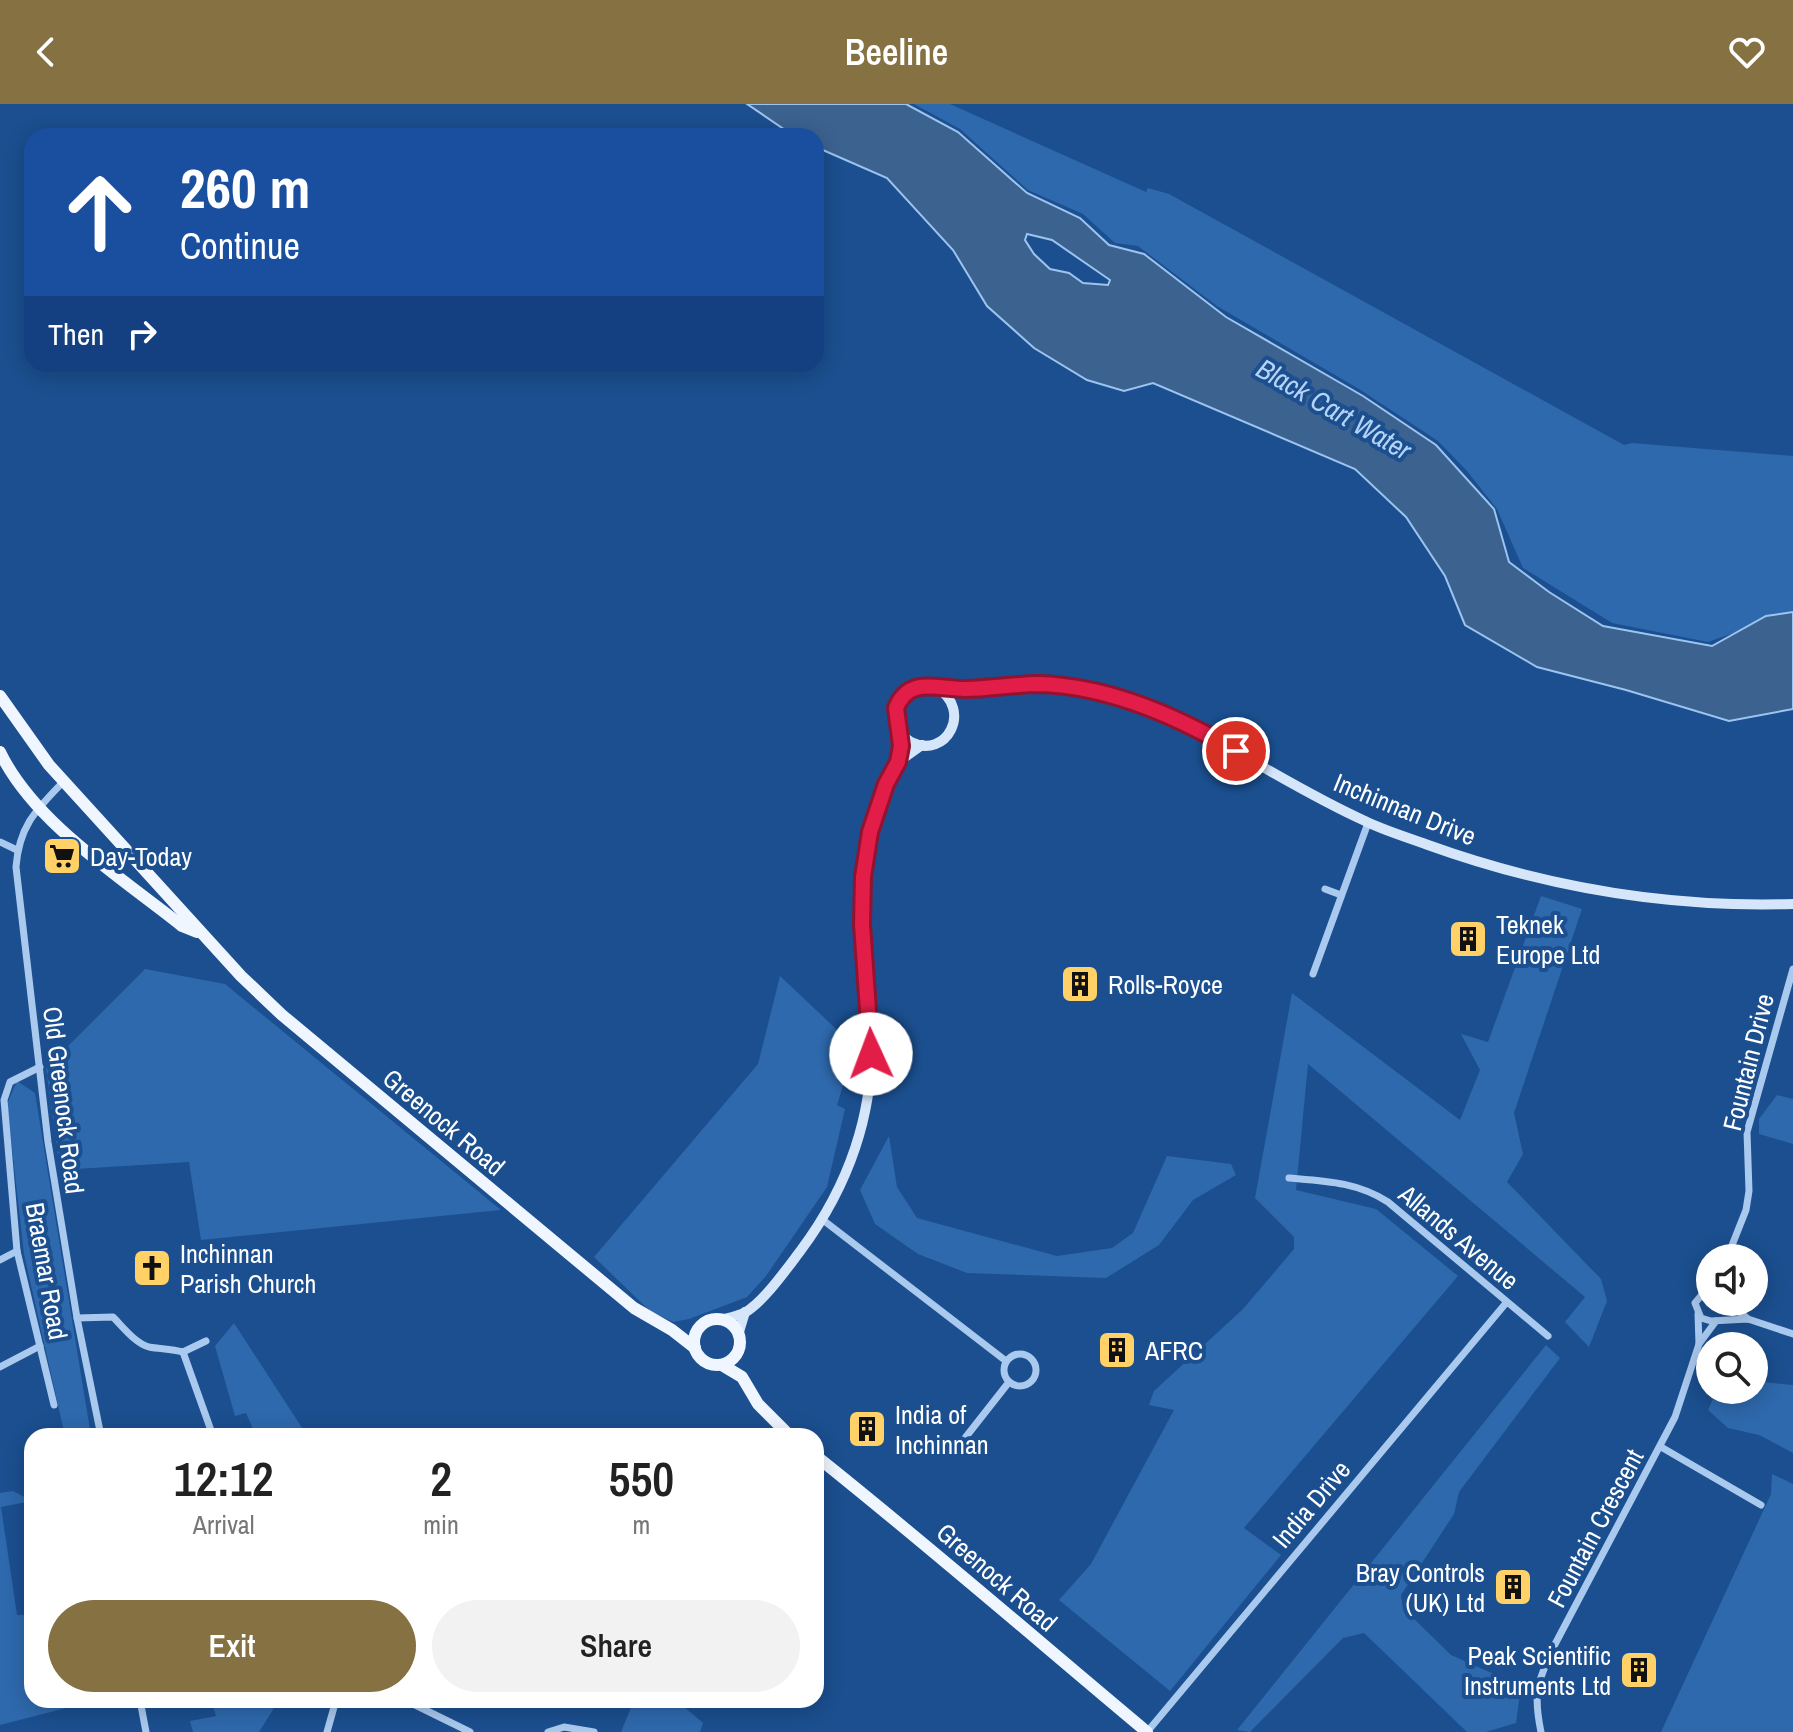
<!DOCTYPE html>
<html lang="en">
<head>
<meta charset="utf-8">
<style>
	body { margin:0; font-family:"Archivo Narrow",sans-serif; background:#f2f2f2; color:#222; height:100vh; display:flex; flex-direction:column; font-size:30px; white-space:nowrap }
	* { box-sizing:border-box; margin:0 }
	p { font-size:26px; color:#767676 }
	.icon { flex:none; width:44px; height:44px; fill:none; stroke:currentColor; stroke-width:2; stroke-linecap:round; stroke-linejoin:round }
	.map { position:relative; flex:1; overflow:hidden }
	.details { position:absolute; left:24px; top:1324px; width:800px; height:280px; display:flex; flex-direction:column; background:#fff; border-radius:24px; box-shadow:0 4px 20px #0003 }
	.details>* { flex:none }
	.hud { position:absolute; left:24px; top:24px; width:800px; height:244px; border-radius:24px; box-shadow:0 4px 20px #0003; background:#1a4fa0; color:#fff; overflow:hidden }
	.buttons { position:absolute; left:1696px; top:1140px; display:grid; gap:16px }
	.buttons a { display:grid; place-items:center; width:72px; height:72px; border-radius:50%; background:#fff; box-shadow:0 4px 20px #0003; font-size:40px }
	.pin { position:absolute; display:grid; place-items:center; width:68px; height:68px; color:#fff; margin:-34px; border:4px solid #fff; border-radius:50%; box-shadow:0 2px 8px #0007 }
	.me { position:absolute; width:88px; margin:-44px; rotate:358deg; stroke-linejoin:round; filter:drop-shadow(0 0 6px #0008) }
	.turn { display:flex; align-items:center; gap:28px; height:168px; padding:0 24px; font-size:36px }
	.turn .icon { width:104px; height:104px; stroke-width:2.5 }
	.turn b { display:block; font-size:56px; line-height:68px }
	.then { display:flex; align-items:center; height:76px; padding:0 24px; background:#0003; gap:16px; font-size:30px }
	.eta { display:flex; justify-content:space-evenly; align-items:center; height:136px; text-align:center }
	.eta b { font-size:48px; font-weight:600; line-height:56px }
	.cta { display:flex; gap:16px; margin-top:auto; padding:16px 24px }
	.cta a { flex:1; height:92px; border-radius:48px; background:#857141; color:#fff; font-size:32px; font-weight:600; line-height:92px; text-align:center }
	.cta a+a { background:#f2f2f2; color:#222 }
	header { display:flex; justify-content:space-between; align-items:center; height:104px; padding:0 24px; background:#857141; color:#fff; font-size:36px; font-weight:600 }
	.map>svg:first-child { display:block }
	.green { fill:#2e69ad }
	.water { fill:#3c6290; stroke:#9cc4f0; stroke-width:2; fill-rule:evenodd }
	.lines { fill:none; stroke-linecap:round; stroke-linejoin:round }
	.street { stroke:#a9c9ee; stroke-width:7 }
	.secondary { stroke:#d6e6fa; stroke-width:10 }
	.primary { stroke:#f0f6ff; stroke-width:12 }
	.route-casing { stroke:#92132f; stroke-width:20 }
	.route { stroke:#e11d48; stroke-width:14 }
	.labels { text-anchor:middle; dominant-baseline:central; stroke-width:8; stroke-linejoin:round; paint-order:stroke }
	.street-label { font-size:26px; fill:#fff; stroke:#1b4f8f }
	.poi-label { font-size:26px; fill:#fff; stroke:#1b4f8f; text-anchor:start }
	.water-label { font-size:28px; font-style:italic; fill:#b5d3f5; stroke:#1b4f8f }
</style>
</head>
<body>
<header><svg class="icon" aria-label="back" viewBox="0 0 24 24"><path d="M15 5l-7 7 7 7"/></svg>Beeline<svg class="icon" aria-label="heart" viewBox="0 0 24 24"><path d="M12 20l-8-8c-3-5 5-10 8-4 3-6 11-1 8 4z"/></svg></header>
<div class="map">
<svg width="1793" height="1628" viewBox="0 0 1793 1628">
	<rect width="100%" height="100%" fill="#1b4f8f"/>
	<g class="green">
		<path d="M914,0H950L1146,88L1148,84L1169,90L1624,341L1632,339L1793,352V508L1766,512L1742,526L1708,538L1612,519L1523,464L1497,405L1467,367L1438,337L1359,285L1217,202L1138,142L1115,139L1083,110L1028,86L960,25Z"/>
		<path d="M1541,792L1582,805L1514,1009L1523,1050L1507,1078L1601,1175L1607,1197L1589,1243L1565,1218L1585,1193L1308,960L1296,1086L1376,1105L1458,1172L1244,1424L1281,1451L1170,1587L1059,1496L1091,1460L1174,1306L1149,1301L1154,1287L1243,1205L1294,1145V1133L1255,1094L1292,889L1460,1016L1480,966L1461,930L1488,938Z"/>
		<path d="M145,865L225,880L501,1106L201,1136L189,1058L60,1066L46,964Z"/>
		<path d="M780,872L852,940V968L845,975L837,1001L845,1005L827,1083L766,1172L747,1193L689,1215L673,1218L650,1207L594,1153L758,960Z"/>
		<path d="M17,977L35,989L91,1332H65L24,1150L7,1000Z"/>
		<path d="M1777,991L1793,995V1040L1759,1030V1015Z"/>
		<path d="M889,1032L897,1083L917,1114L1057,1152L1112,1144L1133,1129L1167,1052L1231,1060L1236,1071L1193,1096L1159,1141L1106,1174L967,1169L918,1150L875,1120L860,1086Z"/>
		<path d="M234,1219L306,1330L310,1332H256L246,1309L235,1312L215,1242Z"/>
		<path d="M1546,1241L1560,1254L1459,1388L1454,1410L1401,1491L1403,1504L1451,1551L1521,1582L1516,1619L1486,1628H1467L1364,1529L1343,1534L1250,1628L1237,1626Z"/>
		<path d="M1754,1277L1793,1281V1349L1759,1331L1728,1324L1708,1306L1717,1286H1754Z"/>
		<path d="M1772,1370L1793,1380V1628H1661L1771,1390Z"/>
		<path d="M13,1387L32,1397L1,1403L17,1511H32V1596H81L82,1600L0,1621V1389Z"/>
		<path d="M211,1596H279L259,1628H193L190,1617L216,1612Z"/>
		<path d="M634,1596H676L703,1619L700,1628H621Z"/>
	</g>
	<path class="water" d="M747,0H906L958,28L1027,89L1080,114L1109,141L1144,150L1226,213L1363,292L1436,341L1494,405L1509,458L1549,488L1603,522L1712,542L1766,512L1793,508V605L1729,617L1626,586L1537,563L1465,521L1445,472L1406,413L1355,365L1153,279L1124,287L1087,276L1034,244L987,202L953,146L887,74L816,43V32H794ZM1027,130L1052,136L1110,176L1108,181L1083,179L1069,169L1050,165L1034,150L1025,136Z"/>
	<g class="lines">
		<g class="street">
			<path d="M63,678C36,706 19,722 16,763L48,1038L77,1214L101,1332"/>
			<path d="M0,738L17,746"/>
			<path d="M1325,785L1341,791"/>
			<path d="M1313,870L1368,719"/>
			<path d="M40,963L10,978L4,996L17,1147L54,1301"/>
			<path d="M1289,1074C1325,1077 1357,1078 1388,1098L1548,1232"/>
			<path d="M823,1116L1006,1257"/>
			<path d="M1727,1154L1746,1106L1749,1087L1747,1028L1793,865"/>
			<path d="M0,1156L17,1147"/>
			<path d="M1710,1181L1695,1199L1701,1214L1711,1217L1748,1215L1793,1230"/>
			<path d="M1728,1198L1748,1215"/>
			<path d="M77,1214L113,1213C123,1223 135,1239 149,1243C160,1245 171,1245 183,1248L206,1237"/>
			<path d="M1699,1240L1716,1217"/>
			<path d="M183,1248L213,1332"/>
			<circle cx="1020" cy="1266" r="16"/>
			<path d="M0,1263L40,1242"/>
			<path d="M1661,1343L1761,1401"/>
			<path d="M954,1348L1009,1278"/>
			<path d="M140,1596L146,1628"/>
			<path d="M405,1596L470,1628"/>
			<path d="M327,1628L336,1596"/>
			<path d="M548,1628L564,1623L594,1628"/>
			<path d="M1147,1628L1506,1199"/>
			<path d="M1541,1628C1533,1589 1537,1579 1553,1544L1675,1313L1699,1240L1698,1210"/>
		</g>
		<g class="secondary">
			<path d="M936,583C974,606 946,656 911,638C902,633 896,623 895,613C892,570 943,585 968,585C992,584 1016,579 1041,580C1086,582 1129,597 1171,613C1237,645 1298,687 1365,717C1385,727 1407,733 1428,741C1545,783 1668,804 1793,800"/>
			<path d="M898,658L922,641"/>
			<path d="M721,1216C728,1214 737,1212 744,1209C763,1199 788,1163 801,1146C848,1083 875,1009 871,930C869,878 857,825 863,772C866,742 874,712 885,684C893,660 902,654 899,627"/>
			<path d="M738,1231L745,1208"/>
		</g>
		<g class="primary">
			<path d="M0,592L49,661L241,872L282,911L634,1204L672,1226L695,1244"/>
			<path d="M0,648C34,719 121,773 182,822L197,828"/>
			<circle cx="717" cy="1238" r="23"/>
			<path d="M722,1261L742,1273L758,1300L790,1332"/>
			<path d="M816,1352C929,1442 1037,1536 1147,1628"/>
		</g>
	</g>
	<g class="lines">
		<g class="route-casing">
			<path id="route" d="M871,950L862,820L863,773L870,728L886,680L898,658L901,642L896,604C909,572 937,585 965,585C989,585 1014,580 1039,580C1109,582 1177,612 1236,647"/>
		</g>
		<use href="#route" class="route"/>
	</g>
	<defs>
		<g id="supermarket-square" transform="scale(2)"><rect x="-9" y="-9" width="18" height="18" rx="4" fill="#ffd166" stroke="#1b4f8f"/><path d="M-6-5.5h2.5l.6 2H6L4.5 2H-2.5L-4.4-4H-6ZM-1.5 3.2a1.3 1.3 0 1 0 .1 0ZM3 3.2a1.3 1.3 0 1 0 .1 0Z" fill="#111"/></g>
		<g id="building-square" transform="scale(2)"><rect x="-9" y="-9" width="18" height="18" rx="4" fill="#ffd166" stroke="#1b4f8f"/><path d="M-4-6H4V6H1V3H-1V6H-4ZM-2.5-4.3h1.7v1.8h-1.7ZM.8-4.3h1.7v1.8H.8ZM-2.5-1h1.7V.8h-1.7ZM.8-1h1.7V.8H.8Z" fill="#111"/></g>
		<g id="church-square" transform="scale(2)"><rect x="-9" y="-9" width="18" height="18" rx="4" fill="#ffd166" stroke="#1b4f8f"/><path d="M-1.2-6h2.4v3.5h3.3v2.4h-3.3V6h-2.4V-.1h-3.3v-2.4h3.3Z" fill="#111"/></g>
	</defs>
	<g fill-rule="evenodd">
		<use href="#supermarket-square" x="62" y="752"/>
		<use href="#building-square" x="1468" y="835"/>
		<use href="#building-square" x="1080" y="880"/>
		<use href="#church-square" x="152" y="1164"/>
		<use href="#building-square" x="1117" y="1246"/>
		<use href="#building-square" x="867" y="1325"/>
		<use href="#building-square" x="1513" y="1483"/>
		<use href="#building-square" x="1639" y="1566"/>
	</g>
	<g class="labels">
		<g class="street-label">
			<text transform="translate(1405 705) rotate(22)">Inchinnan Drive</text>
			<text transform="translate(1748 958) rotate(-76)">Fountain Drive</text>
			<text transform="translate(64 996) rotate(83)">Old Greenock Road</text>
			<text transform="translate(444 1018) rotate(40)">Greenock Road</text>
			<text transform="translate(1459 1133) rotate(40)">Allands Avenue</text>
			<text transform="translate(47 1167) rotate(80)">Braemar Road</text>
			<text transform="translate(1311 1400) rotate(-50)">India Drive</text>
			<text transform="translate(1595 1424) rotate(-62)">Fountain Crescent</text>
			<text transform="translate(997 1473) rotate(41)">Greenock Road</text>
		</g>
		<g class="poi-label">
			<text x="90" y="752">Day-Today</text>
			<text x="1496" y="820">Teknek<tspan x="1496" dy="30">Europe Ltd</tspan></text>
			<text x="1108" y="880">Rolls-Royce</text>
			<text x="180" y="1149">Inchinnan<tspan x="180" dy="30">Parish Church</tspan></text>
			<text x="1145" y="1246">AFRC</text>
			<text x="895" y="1310">India of<tspan x="895" dy="30">Inchinnan</tspan></text>
			<text x="1485" y="1468" text-anchor="end">Bray Controls<tspan x="1485" dy="30">(UK) Ltd</tspan></text>
			<text x="1611" y="1551" text-anchor="end">Peak Scientific<tspan x="1611" dy="30">Instruments Ltd</tspan></text>
		</g>
		<g class="water-label">
			<text transform="translate(1334 305) rotate(30)">Black Cart Water</text>
		</g>
	</g>
</svg>
<div class="buttons">
<a><svg class="icon" aria-label="sound" viewBox="0 0 24 24"><path d="M4 9h4l5-4v14l-5-4H4zM17 9q2 3 0 6"/></svg></a>
<a><svg class="icon" aria-label="search" viewBox="0 0 24 24"><circle cx="10" cy="10" r="6"/><path d="M15 15l6 6"/></svg></a>
</div>
<div class="pin" style="left:1236px;top:647px;background:#d93025"><svg class="icon" aria-label="arrive" viewBox="0 0 24 24"><path d="M6 21V4h12l-3 4 3 4H6"/></svg></div>
<svg class="me" style="left:871px;top:950px" viewBox="-20 -20 40 40"><circle r="19" fill="#fff"/><path d="M0-13L10 11 0 6-10 11z" fill="#e11d48"/></svg>
<div class="hud">
<div class="turn"><svg class="icon" aria-label="ahead" viewBox="0 0 24 24"><path d="M12 20V5M6 11l6-6 6 6"/></svg><div><b>260 m</b>Continue</div></div>
<div class="then">Then<svg class="icon" aria-label="right" viewBox="0 0 24 24"><path d="M7 20v-9h11M14 6l5 5-5 5"/></svg></div>
</div>
<section class="details">
<div class="eta">
<div><b>12:12</b><p>Arrival</p></div>
<div><b>2</b><p>min</p></div>
<div><b>550</b><p>m</p></div>
</div>
<div class="cta"><a>Exit</a><a>Share</a></div>
</section>
</div>
</body>
</html>
